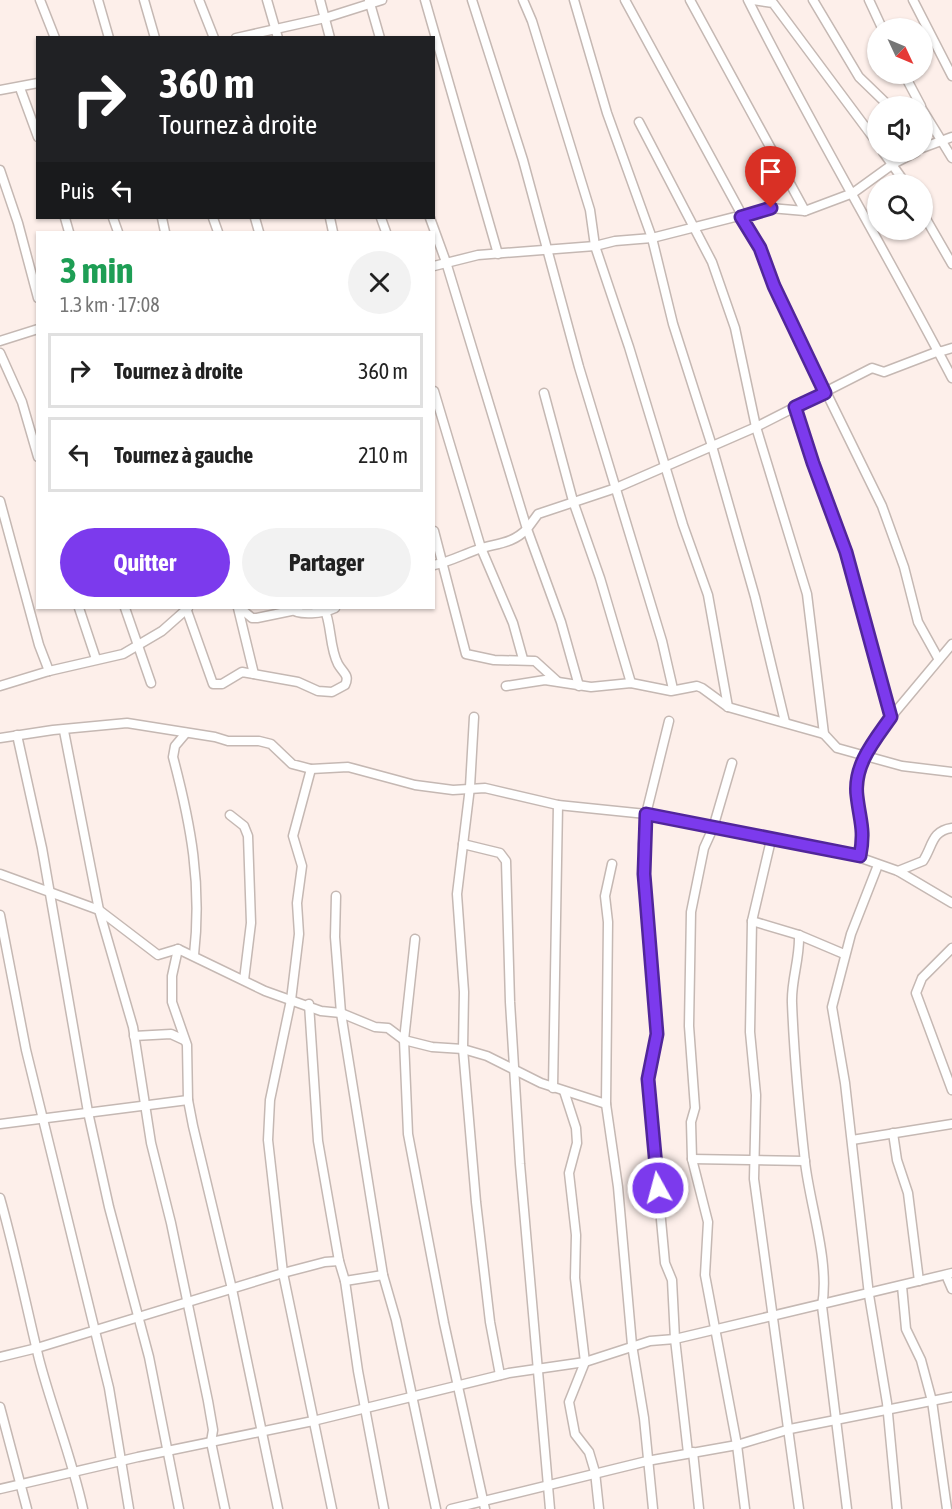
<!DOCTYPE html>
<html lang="fr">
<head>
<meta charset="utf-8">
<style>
	body { margin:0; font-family:"Asap Condensed",sans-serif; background:#f2f2f2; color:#222; height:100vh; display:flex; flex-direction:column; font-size:22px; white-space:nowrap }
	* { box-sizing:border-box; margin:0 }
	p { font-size:20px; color:#767676 }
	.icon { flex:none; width:33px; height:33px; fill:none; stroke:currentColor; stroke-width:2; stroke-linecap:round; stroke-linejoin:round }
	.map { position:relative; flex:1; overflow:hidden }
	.side { position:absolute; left:36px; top:231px; width:399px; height:378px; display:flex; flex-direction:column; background:#fff; border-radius:0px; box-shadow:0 2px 4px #0004 }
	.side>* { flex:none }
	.banner { position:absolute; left:36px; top:36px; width:399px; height:183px; border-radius:0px; box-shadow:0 2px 4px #0004; background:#202124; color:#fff; overflow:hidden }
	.needle { width:39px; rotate:134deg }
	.buttons { position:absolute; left:867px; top:18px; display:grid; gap:12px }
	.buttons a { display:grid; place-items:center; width:66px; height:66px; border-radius:50%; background:#fff; box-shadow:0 2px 4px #0004; font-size:30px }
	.pin { position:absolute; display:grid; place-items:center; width:51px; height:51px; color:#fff; margin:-62px -26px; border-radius:50% 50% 50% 0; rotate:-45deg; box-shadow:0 0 6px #0007 }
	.pin .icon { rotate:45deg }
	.me { position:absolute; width:66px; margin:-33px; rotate:353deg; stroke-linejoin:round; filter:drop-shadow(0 0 4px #0008) }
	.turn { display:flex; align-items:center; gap:21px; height:126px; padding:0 24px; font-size:27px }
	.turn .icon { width:78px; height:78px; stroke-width:2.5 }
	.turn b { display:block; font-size:42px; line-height:51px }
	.then { display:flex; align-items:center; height:57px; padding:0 24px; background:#0003; gap:12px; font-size:22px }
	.round { display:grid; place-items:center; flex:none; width:63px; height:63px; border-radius:32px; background:#f2f2f2 }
	.head { display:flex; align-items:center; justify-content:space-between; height:102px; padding:0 24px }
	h1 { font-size:36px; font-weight:700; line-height:45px; color:#1e9e55 }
	.cta { display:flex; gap:12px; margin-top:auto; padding:12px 24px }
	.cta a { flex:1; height:69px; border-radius:36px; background:#7c3aed; color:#fff; font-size:24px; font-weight:700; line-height:69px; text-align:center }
	.cta a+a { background:#f2f2f2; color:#222 }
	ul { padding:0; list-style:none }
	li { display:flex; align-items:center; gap:18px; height:75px; margin:0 12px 9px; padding:0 12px; border:3px solid #e0e0e0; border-radius:0px }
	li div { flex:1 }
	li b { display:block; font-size:22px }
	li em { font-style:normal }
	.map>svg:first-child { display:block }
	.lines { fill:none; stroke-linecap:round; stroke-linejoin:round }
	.street-casing { stroke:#c5b8b3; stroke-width:11 }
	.street { stroke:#fff; stroke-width:8 }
	.route-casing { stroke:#51269a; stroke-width:15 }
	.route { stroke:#7c3aed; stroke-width:10 }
</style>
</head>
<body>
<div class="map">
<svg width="952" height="1509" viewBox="0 0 952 1509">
	<rect width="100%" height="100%" fill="#fdefea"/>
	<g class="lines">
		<g class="street-casing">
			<g id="street">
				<path d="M40,0L55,38"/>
				<path d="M98,0L109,38"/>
				<path d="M144,0L155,38"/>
				<path d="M199,0L214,38"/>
				<path d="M267,0L278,38"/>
				<path d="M320,0L330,38"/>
				<path d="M369,0L380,38"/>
				<path d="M425,0L498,254"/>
				<path d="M472,0L523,160L579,367L662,641L673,689"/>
				<path d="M523,0L532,21L590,210L595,246L629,347L683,525L708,595L728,707"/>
				<path d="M574,0L607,113L652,238L673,324L712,446L755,597L785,722"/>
				<path d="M625,0L760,248L774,286L882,506L904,567L918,622L938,658"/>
				<path d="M690,0L805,211"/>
				<path d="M748,0C812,128 886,251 952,378"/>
				<path d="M753,0L773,3L878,144"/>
				<path d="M813,0L859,77L889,106"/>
				<path d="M869,0L882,28"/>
				<path d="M913,0L952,76"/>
				<path d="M236,38L325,18L382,0"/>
				<path d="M904,74L921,106"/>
				<path d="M20,88L38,137"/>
				<path d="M0,90L38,83"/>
				<path d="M922,109L952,158"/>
				<path d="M639,122L712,262L735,328L756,427L807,594L824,734"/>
				<path d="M922,148L952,137"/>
				<path d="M883,152L906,184"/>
				<path d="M0,170L18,223L38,298"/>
				<path d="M922,212L952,264"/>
				<path d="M65,218L69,232"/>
				<path d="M113,218L118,232"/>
				<path d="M162,218L165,232"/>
				<path d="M213,218L218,232"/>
				<path d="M255,218L259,232"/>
				<path d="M330,218L333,232"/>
				<path d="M381,218L386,232"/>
				<path d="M430,218L446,262L527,529C512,544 498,543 479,549C464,554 449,562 434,565"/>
				<path d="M434,266L478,255L595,246L615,241L652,238L770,208L805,211L853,193L893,164L916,152"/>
				<path d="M0,341L38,329"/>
				<path d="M939,352L952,348"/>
				<path d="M0,353L22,402L38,457"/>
				<path d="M434,391L481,548L513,623L523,659"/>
				<path d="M544,393L573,501L600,578L631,683"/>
				<path d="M795,407L813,463L846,552L891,717"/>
				<path d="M0,501L39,645L49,671"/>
				<path d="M434,531L466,654L494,660L535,661L557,681"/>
				<path d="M79,608L96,659"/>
				<path d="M125,608L151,683"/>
				<path d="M186,608L213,684H222L242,672L298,682L318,691L332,692L345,685C350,675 343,673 338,664C329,647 332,625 324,608"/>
				<path d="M238,608L254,674"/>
				<path d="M240,608L252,618H257L291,611"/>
				<path d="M290,608C299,617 324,613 335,608"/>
				<path d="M0,686L49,671L123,654L162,631L188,608"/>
				<path d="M506,686L545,680L591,687L631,683L671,691L697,686L702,688L728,707L824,734L837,748L902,766L952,772"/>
				<path d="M579,686L561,622L527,529L538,514L616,488L756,427L872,368L884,372L939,351"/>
				<path d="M474,717L470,787L457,894L464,992L463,1049L476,1202L490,1322L500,1375"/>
				<path d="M669,721L646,814L643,844L657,1034L648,1079L665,1263L672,1280L675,1339L688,1453"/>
				<path d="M64,731L99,910L133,1027L151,1143L171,1223L208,1401L213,1430L211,1442L225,1509"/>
				<path d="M186,733L175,746L173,757C191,825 202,884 194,955"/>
				<path d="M17,735L42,848L88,1112L109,1207L149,1357L179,1509"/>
				<path d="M0,738L53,730L127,723L215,737L228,741H259L271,744L292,764L311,769L348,767L415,785L453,790L485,788L558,805L646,814L847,853L898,871L952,903"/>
				<path d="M732,763L713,828L704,848L691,912L689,1026L695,1108L691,1122L692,1159L708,1222L705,1275L737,1445L745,1509"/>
				<path d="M311,769L293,836L302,866L297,903L299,934L291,1000L270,1100L268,1140L283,1273L332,1509"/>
				<path d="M230,815L244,826L248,836L251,923L244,980"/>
				<path d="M771,840L752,921L750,1032L756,1095L754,1179L799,1509"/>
				<path d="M463,844L500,853L506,861L510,1002L520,1164L550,1509"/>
				<path d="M860,856L863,826L857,796L863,756L891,717L952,644"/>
				<path d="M612,864L605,896L608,922L606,1104L618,1187L632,1345L644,1418L653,1509"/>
				<path d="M878,865L851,934L832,1007L845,1083L869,1295L887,1403L897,1509"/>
				<path d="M898,871L923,861C933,846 931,831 952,828"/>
				<path d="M0,874L99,910L158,955L178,949L265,991L321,1011L341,1013L375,1027L388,1028L404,1040L432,1047L463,1049L487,1056L541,1083L606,1104"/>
				<path d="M336,896L335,937L341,1013L383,1275L396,1320L436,1509"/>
				<path d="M0,915L26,1050L109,1388L129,1509"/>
				<path d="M752,921L799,935L844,954"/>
				<path d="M799,935C800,959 791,980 792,1003C794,1055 799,1109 805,1162C810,1206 830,1262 822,1306L847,1509"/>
				<path d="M415,939L404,1040L408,1134L444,1323L485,1509"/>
				<path d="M952,948L922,978L916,993L952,1090"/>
				<path d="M178,949L172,976V1002L187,1045L188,1100L193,1126L232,1289L278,1509"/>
				<path d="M309,1004L318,1141L339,1261L345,1281L358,1371L384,1509"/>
				<path d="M134,1036L171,1034L184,1040"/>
				<path d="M553,1088L558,805"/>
				<path d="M564,1091L576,1128L577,1143L569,1173L576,1235L575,1278L585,1362L569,1402L575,1434L589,1452L595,1472L599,1509"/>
				<path d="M0,1124L188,1100"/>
				<path d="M893,1133L897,1160L908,1193L919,1281"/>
				<path d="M852,1140L952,1124"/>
				<path d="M692,1159L805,1161"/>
				<path d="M0,1198C15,1251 26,1305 39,1359C52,1409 72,1458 83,1509"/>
				<path d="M946,1275L952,1289"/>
				<path d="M345,1281L383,1275"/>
				<path d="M902,1286L906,1329L921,1360L932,1401L947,1509"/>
				<path d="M0,1357L37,1348L283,1273L325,1262L339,1261"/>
				<path d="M0,1407L27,1509"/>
				<path d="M693,1452L699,1509"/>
				<path d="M0,1489L138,1457L313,1421L509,1373L585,1362L650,1341L675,1339L952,1273"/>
				<path d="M451,1509L647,1461L737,1445L790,1429L952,1397"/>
			</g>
		</g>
		<use href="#street" class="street"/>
	</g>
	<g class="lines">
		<g class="route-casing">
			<path id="route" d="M658,1188L648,1079L657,1034L644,874L646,814L860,856C865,829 860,822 857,796C853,765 875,740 891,717L846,552L813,463L795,407L825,393L774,286L760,248L741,217L771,208"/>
		</g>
		<use href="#route" class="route"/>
	</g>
</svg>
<div class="buttons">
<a><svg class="needle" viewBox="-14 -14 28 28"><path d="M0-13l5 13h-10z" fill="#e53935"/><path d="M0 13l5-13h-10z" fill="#767676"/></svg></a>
<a><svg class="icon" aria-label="sound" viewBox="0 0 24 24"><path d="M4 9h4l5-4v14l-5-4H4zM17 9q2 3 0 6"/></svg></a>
<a><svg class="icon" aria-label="search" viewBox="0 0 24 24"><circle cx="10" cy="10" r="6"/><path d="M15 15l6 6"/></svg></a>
</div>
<div class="pin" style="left:771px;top:208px;background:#d93025"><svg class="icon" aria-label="arrive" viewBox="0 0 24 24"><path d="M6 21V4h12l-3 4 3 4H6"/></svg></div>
<svg class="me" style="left:658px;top:1188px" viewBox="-20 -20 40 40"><circle r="17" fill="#7c3aed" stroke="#fff" stroke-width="3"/><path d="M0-11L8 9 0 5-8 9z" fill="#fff"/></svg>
<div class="banner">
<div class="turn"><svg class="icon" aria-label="right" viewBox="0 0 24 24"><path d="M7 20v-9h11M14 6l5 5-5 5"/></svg><div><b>360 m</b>Tournez à droite</div></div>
<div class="then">Puis<svg class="icon" aria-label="left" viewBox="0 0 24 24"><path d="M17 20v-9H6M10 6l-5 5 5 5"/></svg></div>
</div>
<section class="side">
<div class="head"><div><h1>3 min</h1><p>1.3 km · 17:08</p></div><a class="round"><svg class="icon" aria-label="close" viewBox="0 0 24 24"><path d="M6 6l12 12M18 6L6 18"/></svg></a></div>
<ul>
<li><svg class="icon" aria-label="right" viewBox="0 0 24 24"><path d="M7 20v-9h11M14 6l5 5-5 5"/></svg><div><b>Tournez à droite</b></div><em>360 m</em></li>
<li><svg class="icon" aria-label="left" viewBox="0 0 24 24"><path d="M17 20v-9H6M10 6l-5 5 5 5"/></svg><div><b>Tournez à gauche</b></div><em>210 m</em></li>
</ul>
<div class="cta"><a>Quitter</a><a>Partager</a></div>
</section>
</div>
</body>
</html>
